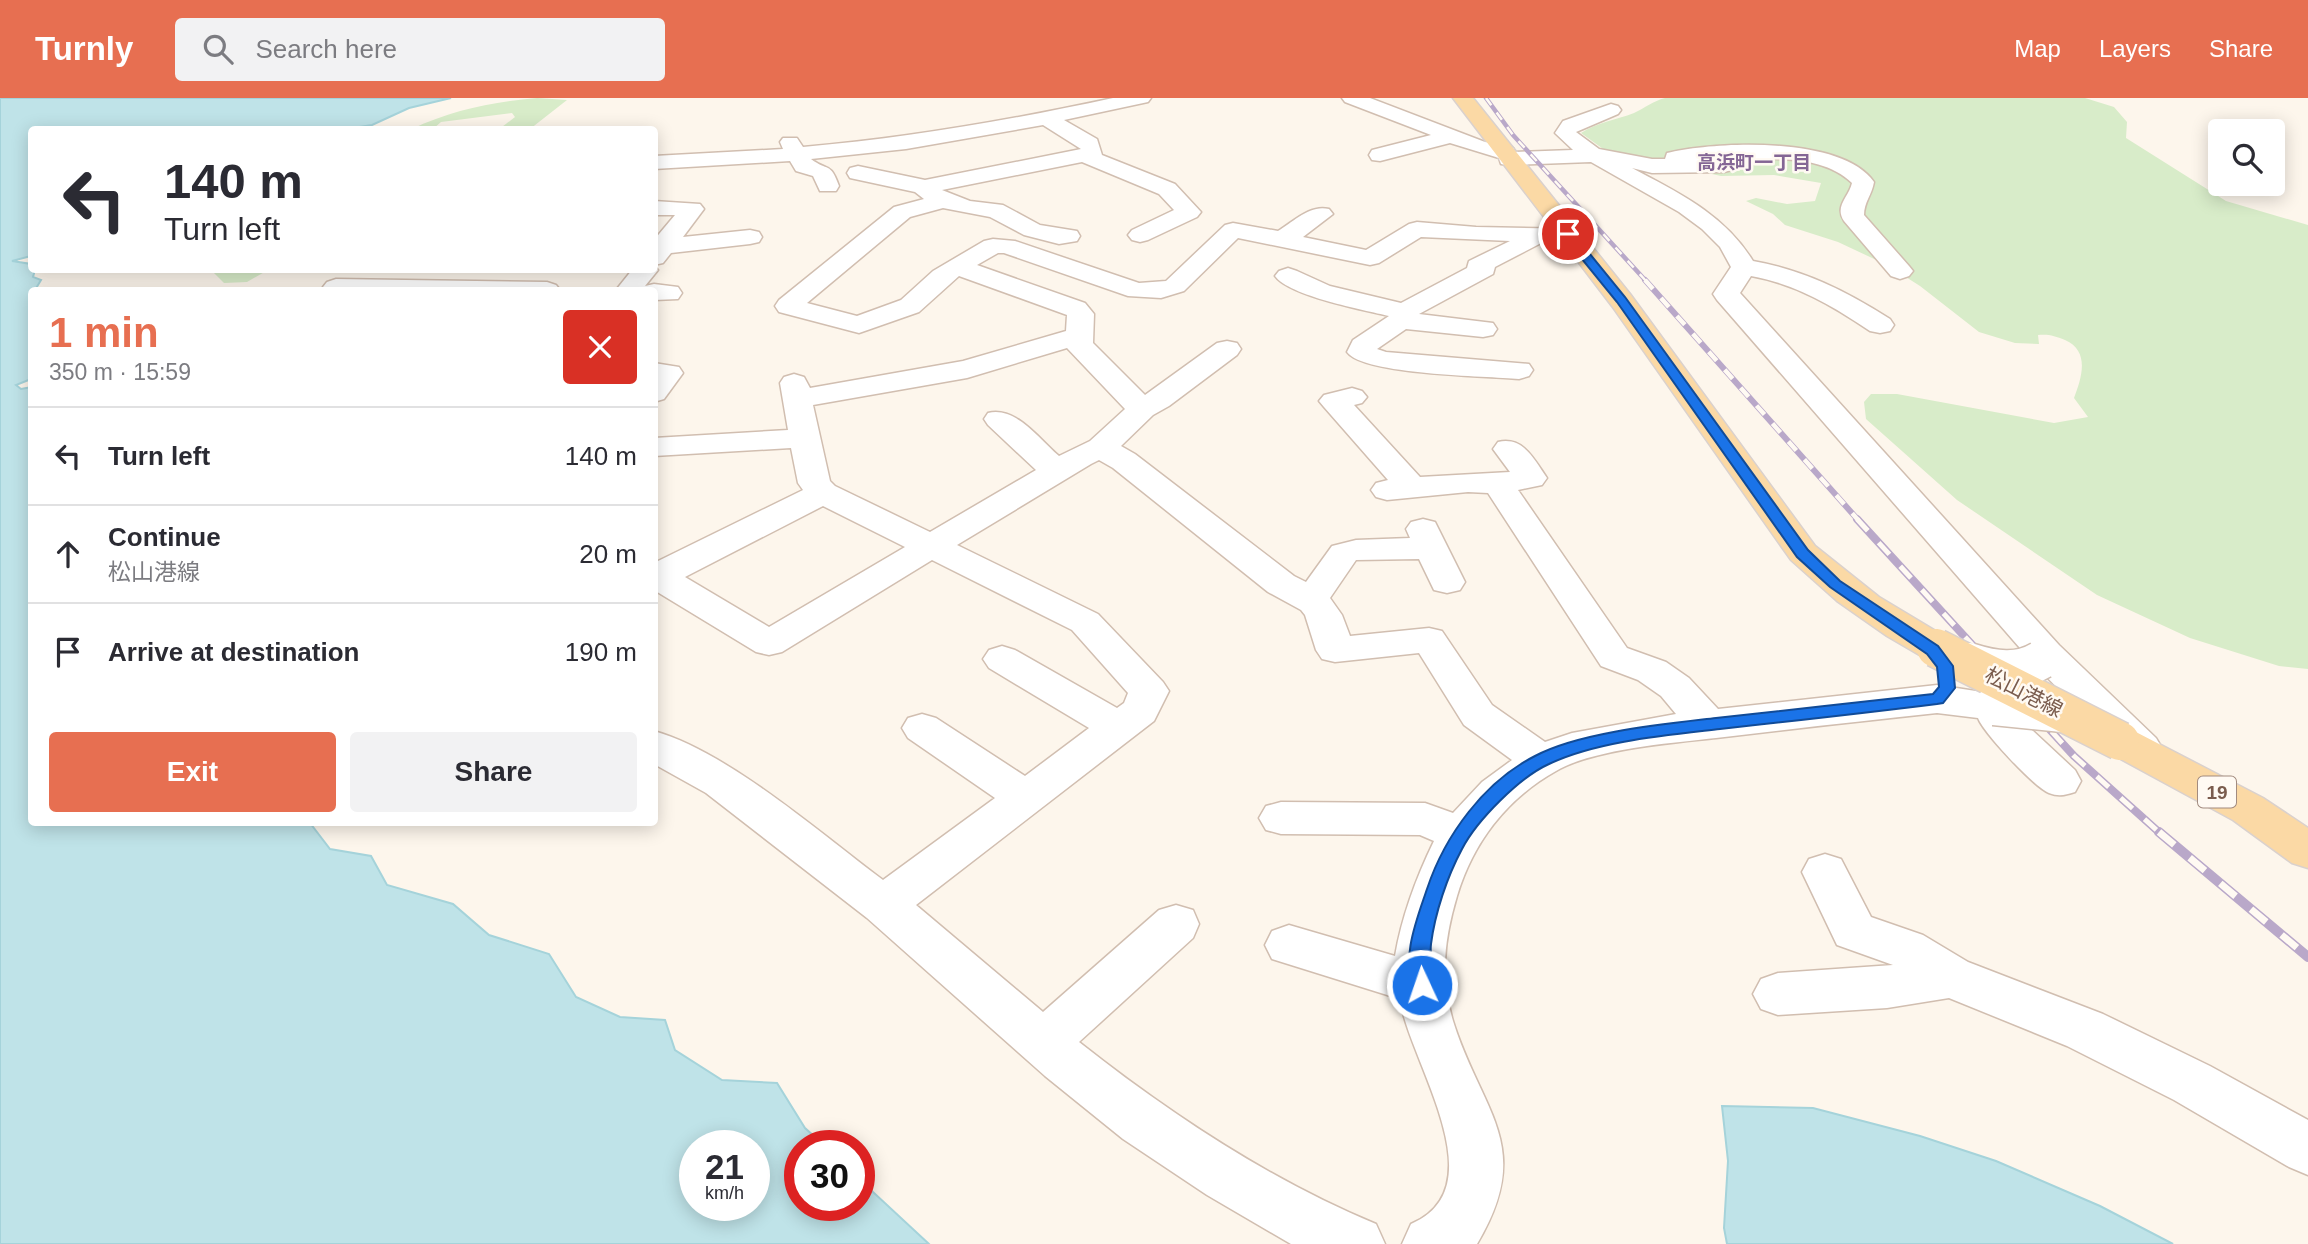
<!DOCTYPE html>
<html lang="en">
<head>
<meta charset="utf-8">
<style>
	body { margin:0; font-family:Helvetica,"Noto Sans JP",sans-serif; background:#f2f2f3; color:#2b2b33; height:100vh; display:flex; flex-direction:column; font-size:26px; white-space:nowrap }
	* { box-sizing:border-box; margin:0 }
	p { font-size:23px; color:#7c7c81 }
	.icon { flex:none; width:38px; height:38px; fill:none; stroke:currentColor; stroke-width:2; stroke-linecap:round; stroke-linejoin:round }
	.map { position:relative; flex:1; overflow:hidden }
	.panel { position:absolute; left:28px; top:189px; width:630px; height:539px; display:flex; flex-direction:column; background:#fff; border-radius:7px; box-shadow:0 4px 18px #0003 }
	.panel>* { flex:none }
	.top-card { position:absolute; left:28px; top:28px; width:630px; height:147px; border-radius:7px; box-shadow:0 4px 18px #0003; background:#fff; color:#2b2b33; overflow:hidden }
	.buttons { position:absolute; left:2208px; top:21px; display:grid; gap:14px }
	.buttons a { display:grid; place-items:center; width:77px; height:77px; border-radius:7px; background:#fff; box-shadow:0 4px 18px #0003; font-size:35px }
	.speed { position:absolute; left:679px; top:1032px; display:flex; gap:14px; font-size:35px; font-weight:700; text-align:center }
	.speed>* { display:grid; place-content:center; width:91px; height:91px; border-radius:50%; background:#fff; box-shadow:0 4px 18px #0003; line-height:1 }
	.speed small { font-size:18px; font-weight:400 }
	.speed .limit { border:10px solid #d22; background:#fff; color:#111 }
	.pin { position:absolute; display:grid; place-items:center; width:60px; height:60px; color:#fff; margin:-30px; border:4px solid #fff; border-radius:50%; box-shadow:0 2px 7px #0007 }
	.me { position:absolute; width:77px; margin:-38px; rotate:357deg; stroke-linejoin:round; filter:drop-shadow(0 0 5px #0008) }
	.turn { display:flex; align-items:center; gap:24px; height:147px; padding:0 21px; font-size:32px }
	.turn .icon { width:91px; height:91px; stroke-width:2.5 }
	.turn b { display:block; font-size:49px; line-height:60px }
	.round { display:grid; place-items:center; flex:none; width:74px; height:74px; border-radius:7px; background:#f2f2f3 }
	.summary { display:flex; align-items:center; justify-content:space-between; height:119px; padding:0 21px }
	h1 { font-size:42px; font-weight:800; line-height:52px; color:#e76f51 }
	.action { display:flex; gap:14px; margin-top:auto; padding:14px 21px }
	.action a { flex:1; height:80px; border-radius:7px; background:#e76f51; color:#fff; font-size:28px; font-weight:800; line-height:80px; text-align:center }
	.action a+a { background:#f2f2f3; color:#2b2b33 }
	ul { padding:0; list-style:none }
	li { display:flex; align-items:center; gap:21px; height:98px; padding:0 21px; border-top:2px solid #e1e1e2 }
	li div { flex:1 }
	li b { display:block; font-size:26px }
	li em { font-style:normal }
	header { display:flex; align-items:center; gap:42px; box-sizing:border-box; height:98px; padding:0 35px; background:#e76f51; color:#fff }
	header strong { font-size:33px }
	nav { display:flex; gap:38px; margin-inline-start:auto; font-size:24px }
	.search { width:490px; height:63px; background:#f2f2f3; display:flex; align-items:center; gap:18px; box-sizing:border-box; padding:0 24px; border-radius:7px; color:#7c7c81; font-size:26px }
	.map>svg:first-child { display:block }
	.green { fill:#d8ecc9 }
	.water { fill:#bfe3e8; stroke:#a5d3da; stroke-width:2; fill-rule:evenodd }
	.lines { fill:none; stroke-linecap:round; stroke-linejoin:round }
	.street-casing { stroke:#d1beb0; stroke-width:3 }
	.primary-casing { stroke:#dad1cd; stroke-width:3 }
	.street { fill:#fff; fill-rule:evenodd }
	.primary { fill:#fbd9a5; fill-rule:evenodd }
	.rail-far3-casing { stroke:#b9a8c9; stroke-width:4.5 }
	.rail-far2-casing { stroke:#b9a8c9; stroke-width:6 }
	.rail-far1-casing { stroke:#b9a8c9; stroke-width:8 }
	.rail-casing { stroke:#b9a8c9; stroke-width:10 }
	.rail-far3 { stroke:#fffaf3; stroke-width:2.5; stroke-dasharray:9; stroke-linecap:butt }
	.rail-far2 { stroke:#fffaf3; stroke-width:4.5; stroke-dasharray:12; stroke-linecap:butt }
	.rail-far1 { stroke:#fffaf3; stroke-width:5; stroke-dasharray:16; stroke-linecap:butt }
	.rail { stroke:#fffaf3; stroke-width:7; stroke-dasharray:20; stroke-linecap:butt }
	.street-bridge-casing { stroke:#d1beb0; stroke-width:41; stroke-linecap:butt }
	.primary-bridge-casing { stroke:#dad1cd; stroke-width:41; stroke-linecap:butt }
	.street-bridge { stroke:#fff; stroke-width:38 }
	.primary-bridge { stroke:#fbd9a5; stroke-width:38 }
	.route { fill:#1a73e8; stroke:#114b97; stroke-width:2 }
	.labels { text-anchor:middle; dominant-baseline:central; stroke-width:5; stroke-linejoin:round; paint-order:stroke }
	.far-neighbourhood-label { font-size:19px; font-weight:bold; fill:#846695; stroke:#fffaf3 }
	.shield { fill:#fffaf3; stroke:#a28b7f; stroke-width:2 }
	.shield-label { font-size:19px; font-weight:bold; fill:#7a5c4d }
	.street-label { font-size:21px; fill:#7a5c4d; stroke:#fffaf3 }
</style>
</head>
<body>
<header>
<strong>Turnly</strong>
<div class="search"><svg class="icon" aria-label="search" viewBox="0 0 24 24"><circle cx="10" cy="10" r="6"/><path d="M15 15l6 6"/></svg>Search here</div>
<nav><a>Map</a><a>Layers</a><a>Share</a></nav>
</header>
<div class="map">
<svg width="2308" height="1146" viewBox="0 0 2308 1146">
	<rect width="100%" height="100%" fill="#fdf6ec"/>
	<g class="green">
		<path d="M537,0L567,2L530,31H490L502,29L515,19L512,15L441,24L433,31H412C452,12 493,4 537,0Z"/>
		<path d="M1665,0H2085L2114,9L2127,24L2126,40L2226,103L2308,127V571L2279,568L2190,540L2097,497L1957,402L1866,321L1864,304L1871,296H1897L2054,325L2088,319L2074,300C2082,279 2090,253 2065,242C2055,238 2049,236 2038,237L2039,246L2015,245L1979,234L1920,188L1887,167L1838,144L1785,127L1773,116L1746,103L1756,100L1787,106L1815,103L1821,85L1774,77L1721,78L1606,53L1581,35C1598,24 1616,22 1634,15C1645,10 1653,3 1665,0Z"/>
		<path d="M211,172H268L247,184L224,185Z"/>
	</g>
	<g class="water">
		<path d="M0,0H451L409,10L372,27L347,31L32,32L31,158L12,163L31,166L32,172H35L33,179L41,182L35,192H32L31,281L16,287L21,291L32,289V433L29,438L32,459V724L310,725L330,751L371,758L387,787L453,806L489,837L549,856L576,899L620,919L665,922L675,952L722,982L777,985L805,1030L825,1048H800V1108H859V1081L929,1146H0ZM695,1048H754V1108H695Z"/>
		<path d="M1722,1008L1813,1010L1920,1038L1996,1063L2100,1108L2173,1146H1727L1724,1130L1728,1063Z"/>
	</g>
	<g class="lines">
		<g class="street-casing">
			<g id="street">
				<path d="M1113,0H1151L1148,4L1064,22L1097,41L1102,57L1175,86L1201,114L1197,119L1148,142L1140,144L1132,142L1128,137L1132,132L1174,112L1159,96L1082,64L942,92L970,103L1003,107L1040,127L1077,133L1080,138L1077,143L1059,146L1024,137L990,119L943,110L910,119L807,205L857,218L901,202L933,173L984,143L993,141L1015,143L1139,185L1166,183L1225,127L1233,125L1278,133C1293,124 1310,106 1329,111L1333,116L1303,139L1366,152L1409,126L1417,124L1476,129L1576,131L1580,136L1576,141L1545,143L1495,169L1493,176L1419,216L1493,225L1497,231L1493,237L1483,239L1406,231L1377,251L1386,254L1529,266L1533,272L1529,278L1519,281C1487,278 1363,277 1347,254L1353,242L1389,218C1364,212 1289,198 1275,178L1279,173L1288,170L1297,173L1330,188L1401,205L1467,170L1469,163L1510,143L1421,139L1379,165L1370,167L1238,140L1184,193L1161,200L1128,198L1004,155H998L977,167L1085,205L1094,216L1093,245L1145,297L1217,245L1227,243L1237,245L1241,251L1237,257L1169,308L1153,317L1121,348L1135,356L1294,478L1306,484L1332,448L1356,442L1410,440L1406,431L1411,424L1423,421L1435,424L1465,484L1460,492L1447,495L1434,492L1419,461L1356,462L1330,500L1342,517L1350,538L1429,530L1442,533L1492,607L1545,644L1572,635L1676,616L1661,598L1638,582L1601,568L1488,395L1468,394L1387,402L1376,399L1371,392L1376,385L1388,382L1324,309L1319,303L1324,297L1352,290L1362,293L1367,299L1362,305L1354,307L1420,379L1510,374L1493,351L1498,344C1523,338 1534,361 1547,380L1542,387L1518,392L1627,550L1666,564L1689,580L1718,611L1937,587L2008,598L2018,619L2075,672L2081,683L2075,694C2065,697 2059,699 2049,695C2034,689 1983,634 1978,620L1937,615C1863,623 1790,631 1716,640C1672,645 1593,651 1556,673C1506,701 1473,745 1457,798C1444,842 1440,878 1453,923C1481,1014 1536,1047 1477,1146H1402L1411,1126C1499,1089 1408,962 1400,901L1272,861L1265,847L1272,833L1289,827L1395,858C1402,818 1416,780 1434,743L1420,737L1281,736L1266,732L1259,720L1266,708L1281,704L1425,705L1453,715L1482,684L1512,662L1464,627L1419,555L1335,564L1322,561L1316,552L1305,517L1301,512L1268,494L1113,370L1099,362L1091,366L957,447L1098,516L1163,584L1169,593L1154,623L916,807L1043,914L1159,812L1176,807L1193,812L1199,826L1193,840L1079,944C1170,1016 1270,1082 1376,1126L1385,1146H1291L1207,1097L1123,1041L1045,978L867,820L706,695L654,666V633C728,654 820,735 883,782L995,700L908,640L902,630L908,620L922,616L936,620L1025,678L1089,630L989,570L983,561L989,552L1002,548L1015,552L1117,610L1124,605L1128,595L1072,532L932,462L782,554L769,557L756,554L654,492V465L803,392L798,385L791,350L654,358V340L788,332L780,285L784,279L794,276L804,279L810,290L963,263L1066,233L1067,217L959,178L919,214L859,235L779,214L775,208L779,202L894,109L924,101L915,94L850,80L847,75L850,70L858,68L925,82L1081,51L1043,27L906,51L811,61C828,74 830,63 839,88L836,93H820L813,78L796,73L790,63L654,71V58L783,51L780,44L783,40H797L803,49C908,40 1011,22 1113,0ZM1067,250L1125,311L1090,343L1059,358C1039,341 1016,308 988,315L984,321L988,327L1036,372L930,434L835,388L830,383L813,307L967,280ZM823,408L905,449L769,529L685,479Z"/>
				<path d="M1342,0H1370L1485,44L1513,50L1515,54L1573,52L1555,35L1563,23L1611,6L1618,8L1621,12L1618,16L1576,34L1599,51L1652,61H1665L1667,55C1717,43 1842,38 1874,84C1872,97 1864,104 1864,117L1909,168L1913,173L1909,178L1900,181L1891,178L1844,123C1834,108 1849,99 1852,85C1822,56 1769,60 1730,62L1735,67L1732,72L1724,74L1652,75L1632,70C1679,95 1724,116 1753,163C1804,172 1846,193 1890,221L1894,227L1890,233L1880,235L1870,233C1833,208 1796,186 1751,178L1740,195L2059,547L2156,640L2162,650L2156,660L2141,665L2126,660L2033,565L1717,202L1713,196L1731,169L1720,149L1702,131L1679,114L1591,64L1509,67L1501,66L1499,60L1450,45L1380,63L1372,62L1369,57L1372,52L1431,37L1345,4Z"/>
				<path d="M654,103L700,106L704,111L683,139L750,132L759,134L762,139L759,144L750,146L671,155L663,165L654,167V142L675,117H654Z"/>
				<path d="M654,168L658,172L645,188L654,186L678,189L682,195L678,201L654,202V192H616L632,172H654Z"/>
				<path d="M336,181L547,184L556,187L560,192H326L323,189L327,184Z"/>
				<path d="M654,265L679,269L683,275L664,301L654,304Z"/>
				<path d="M1825,756L1841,761L1871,819L1923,837L1968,864L2103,916L2210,968L2308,1022V1077L2289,1069L2174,1002L2067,948L1949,900L1887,910L1778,917L1761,911L1753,896L1761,881L1778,875L1893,867L1837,847L1802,774L1809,761Z"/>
			</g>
		</g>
		<g class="primary-casing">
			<g id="primary">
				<path d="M1453,0H1473L1630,196L1815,448L1879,499L1949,541L1955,550L1949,559L1936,562L1923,559L1887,538L1837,503L1791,462L1612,208Z"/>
				<path d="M2120,629L2134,633L2263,700L2308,730V770L2292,765L2233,722L2106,653L2100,643L2106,633Z"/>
			</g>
		</g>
		<use href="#street" class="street"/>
		<use href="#primary" class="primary"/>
		<g class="rail-far3-casing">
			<path id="rail-far3" d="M1486,0L1513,37L1646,183"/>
		</g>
		<g class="rail-far2-casing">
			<path id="rail-far2" d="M1645,182L1859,423"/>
		</g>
		<g class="rail-far1-casing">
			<path id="rail-far1" d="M1857,421L2074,658L2161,736"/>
		</g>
		<g class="rail-casing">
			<path id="rail" d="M2159,734L2308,859"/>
		</g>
		<use href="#rail-far3" class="rail-far3"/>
		<use href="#rail-far2" class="rail-far2"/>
		<use href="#rail-far1" class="rail-far1"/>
		<use href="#rail" class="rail"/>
		<g class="street-bridge-casing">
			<g id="street-bridge">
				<path d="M1969,564C1994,572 2018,576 2041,562"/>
				<path d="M1994,608L2063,615"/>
			</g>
		</g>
		<g class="primary-bridge-casing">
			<path id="primary-bridge" d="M1936,550L2120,643"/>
		</g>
		<use href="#street-bridge" class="street-bridge"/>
		<use href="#primary-bridge" class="primary-bridge"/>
	</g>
	<path class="route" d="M1564,134H1572L1625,199L1808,452L1840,483L1938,548L1953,568L1955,590L1943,605L1937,606C1865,615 1793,623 1720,631C1668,637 1597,643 1549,666C1520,679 1477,722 1462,751C1447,779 1435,815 1431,846C1429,861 1436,880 1430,893L1422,896L1415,893C1400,861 1417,821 1427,791C1445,737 1484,684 1535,658C1580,634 1665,626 1716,620C1788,612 1861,604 1933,596L1939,589L1937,569L1927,556L1830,489L1797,459L1617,204L1564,139Z"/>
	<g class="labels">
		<g class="far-neighbourhood-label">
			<text x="1754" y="64">高浜町一丁目</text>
		</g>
		<rect class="shield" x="2198" y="678.5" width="38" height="31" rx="5"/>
		<g class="shield-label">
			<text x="2217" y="694">19</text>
		</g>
		<g class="street-label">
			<text transform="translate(2024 594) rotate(27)">松山港線</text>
		</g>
	</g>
</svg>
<div class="buttons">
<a><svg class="icon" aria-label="search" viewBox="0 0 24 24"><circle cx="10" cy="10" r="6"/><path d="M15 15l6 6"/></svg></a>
</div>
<div class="speed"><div>21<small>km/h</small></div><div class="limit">30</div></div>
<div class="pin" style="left:1568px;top:136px;background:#d93025"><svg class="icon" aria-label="arrive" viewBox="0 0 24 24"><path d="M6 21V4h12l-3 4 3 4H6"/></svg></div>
<svg class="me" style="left:1422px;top:887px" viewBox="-20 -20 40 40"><circle r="17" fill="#1a73e8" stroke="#fff" stroke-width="3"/><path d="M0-11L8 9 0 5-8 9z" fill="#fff"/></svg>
<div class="top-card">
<div class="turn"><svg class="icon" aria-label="left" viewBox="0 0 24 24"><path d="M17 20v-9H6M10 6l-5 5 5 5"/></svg><div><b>140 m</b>Turn left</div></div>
</div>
<section class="panel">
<div class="summary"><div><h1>1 min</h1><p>350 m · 15:59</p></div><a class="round" style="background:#d93025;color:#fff"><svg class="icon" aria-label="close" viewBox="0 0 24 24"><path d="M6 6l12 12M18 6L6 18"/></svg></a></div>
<ul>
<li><svg class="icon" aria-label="left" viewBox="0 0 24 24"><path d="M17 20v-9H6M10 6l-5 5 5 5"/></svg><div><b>Turn left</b></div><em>140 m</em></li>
<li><svg class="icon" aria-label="ahead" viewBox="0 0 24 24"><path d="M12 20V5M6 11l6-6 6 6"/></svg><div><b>Continue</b><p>松山港線</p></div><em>20 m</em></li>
<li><svg class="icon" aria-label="arrive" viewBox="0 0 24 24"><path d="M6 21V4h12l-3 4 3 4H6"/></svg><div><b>Arrive at destination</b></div><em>190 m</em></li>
</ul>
<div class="action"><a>Exit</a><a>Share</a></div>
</section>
</div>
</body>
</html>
